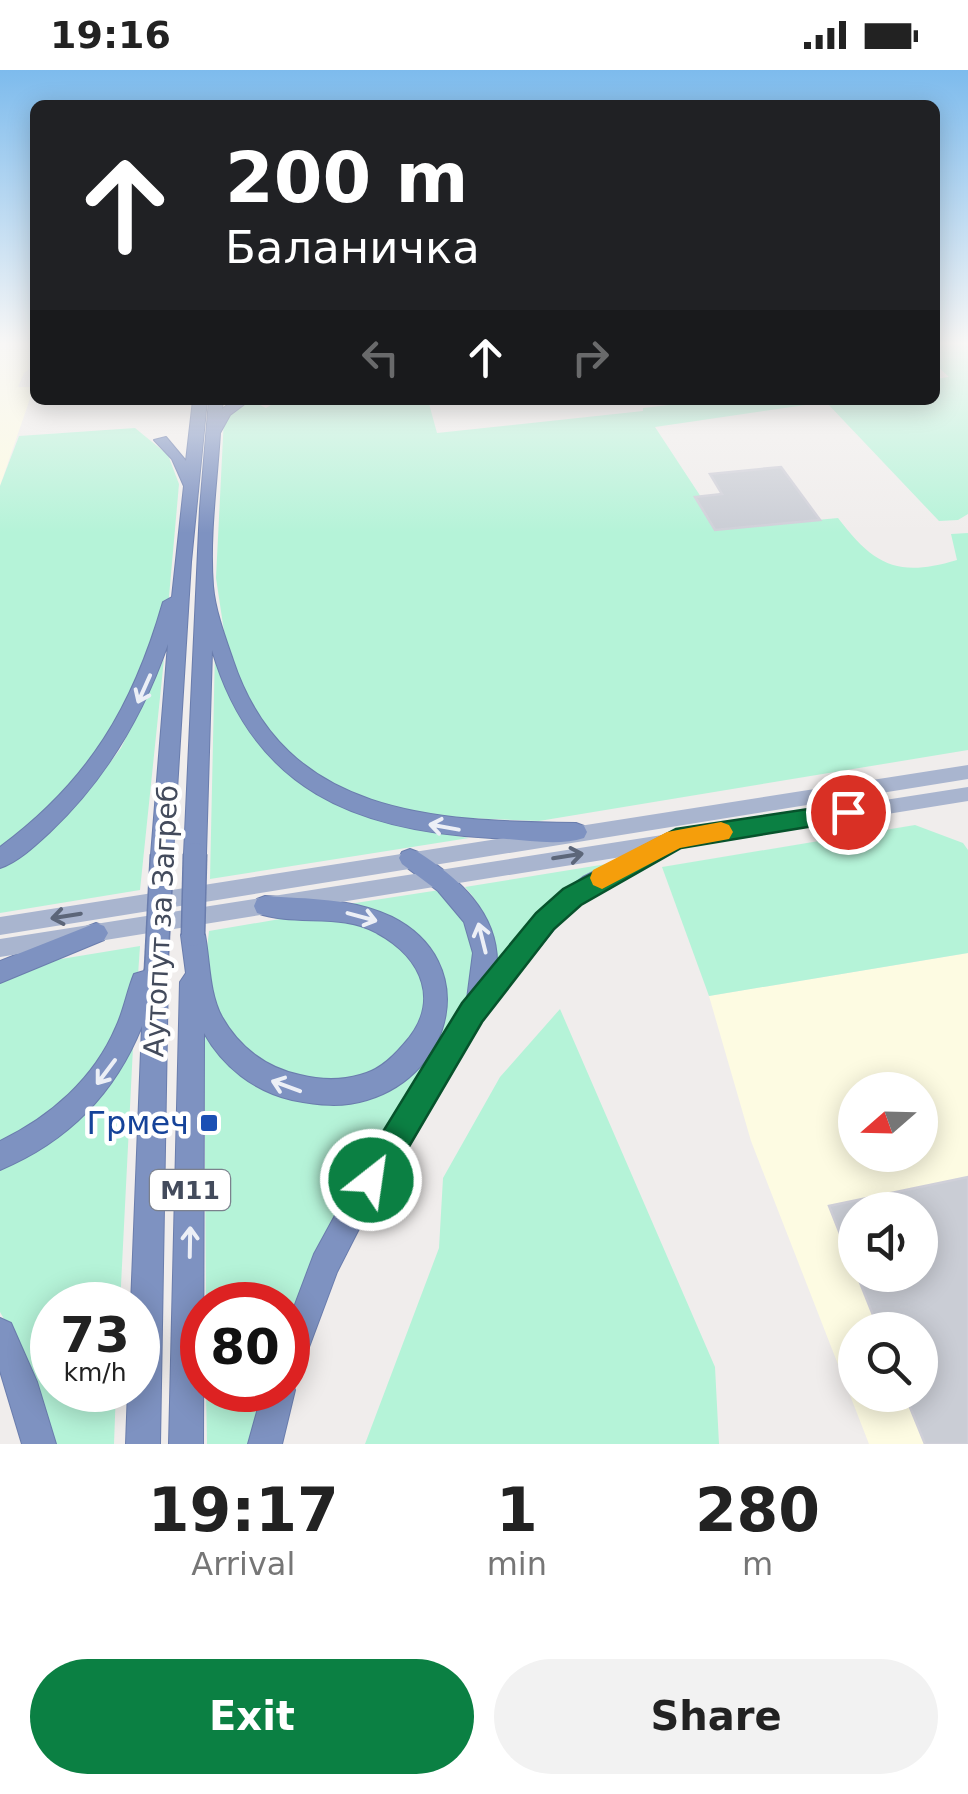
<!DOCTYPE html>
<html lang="en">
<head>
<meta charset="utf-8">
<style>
	body { margin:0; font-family:"DejaVu Sans",sans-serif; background:#f2f2f2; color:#222; height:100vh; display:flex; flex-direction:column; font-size:38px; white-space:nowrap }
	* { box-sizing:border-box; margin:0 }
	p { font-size:32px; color:#767676 }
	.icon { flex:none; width:55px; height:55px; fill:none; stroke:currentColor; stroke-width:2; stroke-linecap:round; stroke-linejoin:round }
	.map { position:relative; height:1374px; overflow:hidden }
	.panel { display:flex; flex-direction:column; background:#fff; flex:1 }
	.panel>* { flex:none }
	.top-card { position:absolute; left:30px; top:30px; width:910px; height:305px; border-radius:15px; box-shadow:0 5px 25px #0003; background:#202124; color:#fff; overflow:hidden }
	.needle { width:65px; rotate:250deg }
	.tools { position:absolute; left:838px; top:1002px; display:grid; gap:20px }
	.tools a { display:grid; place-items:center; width:100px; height:100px; border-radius:50%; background:#fff; box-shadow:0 5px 25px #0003; font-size:50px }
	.speed { position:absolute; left:30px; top:1212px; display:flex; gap:20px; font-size:50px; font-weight:700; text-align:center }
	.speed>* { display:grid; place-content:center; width:130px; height:130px; border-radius:50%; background:#fff; box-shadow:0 5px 25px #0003; line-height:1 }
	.speed small { font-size:25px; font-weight:400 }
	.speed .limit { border:15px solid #d22; background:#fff; color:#111 }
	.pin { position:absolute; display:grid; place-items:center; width:85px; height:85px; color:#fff; margin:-42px; border:5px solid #fff; border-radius:50%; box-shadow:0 2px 10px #0007 }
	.me { position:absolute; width:110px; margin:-55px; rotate:30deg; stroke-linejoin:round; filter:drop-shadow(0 0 8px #0008) }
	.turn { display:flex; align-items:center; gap:35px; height:210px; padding:0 30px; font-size:45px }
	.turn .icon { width:130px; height:130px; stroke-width:2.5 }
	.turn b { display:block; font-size:70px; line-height:85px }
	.lanes { display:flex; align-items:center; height:95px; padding:0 30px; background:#0003; justify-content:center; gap:50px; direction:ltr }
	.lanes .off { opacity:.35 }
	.eta { display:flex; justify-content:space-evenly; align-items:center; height:170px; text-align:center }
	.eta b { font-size:60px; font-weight:800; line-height:70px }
	.cta { display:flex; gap:20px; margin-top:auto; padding:20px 30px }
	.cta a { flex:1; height:115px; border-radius:60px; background:#0b8043; color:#fff; font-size:40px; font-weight:800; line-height:115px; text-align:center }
	.cta a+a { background:#f2f2f2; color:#222 }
	.status { display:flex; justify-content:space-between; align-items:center; height:70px; padding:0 50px; background:#fff; direction:ltr }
	.status svg { height:28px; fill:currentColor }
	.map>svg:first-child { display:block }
	.commercial { fill:#fdfbe2; fill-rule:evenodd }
	.green { fill:#b5f3d8 }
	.building { fill:#cacdd5; stroke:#d0d0d9; stroke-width:2.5 }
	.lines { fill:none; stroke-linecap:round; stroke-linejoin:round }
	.highway-casing { stroke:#6a7dad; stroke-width:2 }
	.primary { fill:#a9b5cf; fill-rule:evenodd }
	.highway { fill:#7e92c1; fill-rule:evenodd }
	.highway-bridge-casing { stroke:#6a7dad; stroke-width:25; stroke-linecap:butt }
	.highway-bridge { stroke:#7e92c1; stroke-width:22 }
	.oneway { stroke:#eceff6 }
	.oneway2 { stroke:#5c6679 }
	.route { fill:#0b8043; stroke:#07532c; stroke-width:2.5 }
	.slow { fill:#f59e0b }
	.transit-dot { fill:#1a4fb4; stroke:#fff; stroke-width:4 }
	.labels { text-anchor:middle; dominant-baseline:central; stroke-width:9; stroke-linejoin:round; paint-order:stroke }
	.shield { fill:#fff; stroke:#7b818d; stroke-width:2.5 }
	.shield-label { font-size:25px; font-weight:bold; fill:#434b5c }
	.street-label { font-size:28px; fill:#434b5c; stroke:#fff }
	.near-transit-label { font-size:32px; fill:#164399; stroke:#fff; text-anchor:end }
</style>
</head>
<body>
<div class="status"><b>19:16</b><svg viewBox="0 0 49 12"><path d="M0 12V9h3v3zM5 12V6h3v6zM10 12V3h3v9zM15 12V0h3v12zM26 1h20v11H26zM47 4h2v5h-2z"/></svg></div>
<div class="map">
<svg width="968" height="1374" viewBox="0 0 968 1374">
	<rect width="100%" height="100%" fill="#f0edec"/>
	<g class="commercial">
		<path d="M0,271H35V295L24,303L18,317H34L0,416Z"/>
		<path d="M968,883V1374H869L751,1071L709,926ZM855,1020H920V1085H855ZM855,1140H920V1205H855ZM855,1260H920V1325H855Z"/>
	</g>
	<g class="green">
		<path d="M935,271H968V444L958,450L939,451L826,332L655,357L722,459L838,448C874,495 897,508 957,490L951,464L968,463V680L539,751L418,746L335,719L297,693L251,640L227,581L216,508L224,347L252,331L266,338L279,330H428L437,363L643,341V338L712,330H935V309L949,307L935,294Z"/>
		<path d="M135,358L168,385L179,414L168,538L159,569L101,686L0,784V416L19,366Z"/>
		<path d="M215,579C240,708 353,749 469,768L210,809Z"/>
		<path d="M164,589L140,820L0,843V798L91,718L121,678Z"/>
		<path d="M915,755L963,773L968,780V883L709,926L662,797Z"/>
		<path d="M619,792L523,864L491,902C496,867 488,843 465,817Z"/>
		<path d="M446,819L475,859L472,916L301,1225L288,1262V1235H206L204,951L253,1011L395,1015L444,915L349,834Z"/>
		<path d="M317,848L366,855L405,874L427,914L420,961L381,1001L336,1015L278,1003L232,968L215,942L206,887L209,861L280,849Z"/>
		<path d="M140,876L137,920L127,954L75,1028L0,1077V909L49,891Z"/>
		<path d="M560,939L715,1297L719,1374H365L439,1178L443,1108L500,1007Z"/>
		<path d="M133,977L120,1235H52V1320H116L114,1374H53L16,1270L0,1242V1093L92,1025Z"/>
		<path d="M206,1320H269L253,1374H207Z"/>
	</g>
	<g class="building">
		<path d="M781,397L820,450L715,460L695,427L722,424L710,404Z"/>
		<path d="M968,1107V1374H925L905,1325H920V1260H879L857,1205H920V1140H855L854,1199L829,1136Z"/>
	</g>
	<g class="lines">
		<g class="highway-casing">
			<g id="highway">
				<path d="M193,330H207L191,492L173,785L170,791L162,794L154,791L151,785L168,574C143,646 106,709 50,762C36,775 18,792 0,798V777C89,711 133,637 163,532L172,527L184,416L172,389L154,370L166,367L186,391Z"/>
				<path d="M209,330H223L222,339L234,330L246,333L230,345L220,363C217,413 209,466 213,516C215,540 225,567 233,590C285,747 435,751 576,753L584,756L587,762L584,768C557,777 520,769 492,768C356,761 253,720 212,580L206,784L203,790L195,793L187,790L184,784L200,438Z"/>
				<path d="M676,760L684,763L687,769L684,775L599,821L563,848L481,950L364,1149L337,1202L299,1304L290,1308L295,1320L282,1374H248L263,1320H288V1253L314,1184L344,1129L467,929L473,883L464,852L438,821L402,794L399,788L402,782L410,779L418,782C457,807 498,842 497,894L547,834L583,807Z"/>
				<path d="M265,826C307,829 353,828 392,847C481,892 454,1004 367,1030C341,1038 318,1035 292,1030C254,1021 223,997 204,963L203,1374H169L180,912L186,903L181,865L185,858L193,855L201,858L205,865C210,892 209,923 222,947C239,977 266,998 300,1005C320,1010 339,1011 360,1005C378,1001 392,988 403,975C442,933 423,888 377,863C341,842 295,857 257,843L254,836L257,829Z"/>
				<path d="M96,853L104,856L108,863L104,870L0,913V891Z"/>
				<path d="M156,890L165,893L168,901L160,1374H126L128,1320H138V1235H131L142,956C115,1024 67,1072 0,1100V1071C50,1047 94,1009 116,957C124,940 127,921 134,904L144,901L147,893Z"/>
				<path d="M0,1248L11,1253L37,1312L56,1374H22L0,1301Z"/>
			</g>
		</g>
		<g class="primary">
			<path d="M968,695V709L0,865V847Z"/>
			<path d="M968,717V731L0,887V869Z"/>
		</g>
		<use href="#highway" class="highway"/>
		<g class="highway-bridge-casing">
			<g id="highway-bridge">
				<path d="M193,865L195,784"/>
				<path d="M156,901L162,785"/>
			</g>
		</g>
		<use href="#highway-bridge" class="highway-bridge"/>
	</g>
	<defs><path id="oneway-shaft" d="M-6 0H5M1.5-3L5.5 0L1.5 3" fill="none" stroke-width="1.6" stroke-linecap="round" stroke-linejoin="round" transform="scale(2.5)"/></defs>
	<g class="oneway">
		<use href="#oneway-shaft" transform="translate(144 619) rotate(114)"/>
		<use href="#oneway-shaft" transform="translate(444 757) rotate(-170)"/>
		<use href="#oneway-shaft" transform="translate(362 847) rotate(15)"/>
		<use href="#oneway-shaft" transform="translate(482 868) rotate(-104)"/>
		<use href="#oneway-shaft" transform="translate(106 1002) rotate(127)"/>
		<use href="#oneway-shaft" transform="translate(286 1016) rotate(-160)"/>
		<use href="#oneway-shaft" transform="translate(190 1172) rotate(-89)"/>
	</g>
	<g class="oneway2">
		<use href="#oneway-shaft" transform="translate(568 786) rotate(-9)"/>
		<use href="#oneway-shaft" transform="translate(66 846) rotate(171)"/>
	</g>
	<linearGradient id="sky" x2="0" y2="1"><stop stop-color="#7dbbed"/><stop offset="0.59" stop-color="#f8f7f6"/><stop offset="1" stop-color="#f8f7f6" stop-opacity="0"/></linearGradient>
	<rect width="968" height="463" fill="url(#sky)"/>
	<path class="route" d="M848,733L856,736L860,742L856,749L681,778L581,835L554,859L482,952L383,1121L371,1126L360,1121L355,1110L360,1099L462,933L536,843L563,819L676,759Z"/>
	<path class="slow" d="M721,752L729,755L733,762L729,769L680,778L602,819L593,815L590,808L593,800L667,762Z"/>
	<rect class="transit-dot" x="199" y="1043" width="20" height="20" rx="5"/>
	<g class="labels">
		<rect class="shield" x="150" y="1100" width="80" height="40" rx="8"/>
		<g class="shield-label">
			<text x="190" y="1120">M11</text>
		</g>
		<g class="street-label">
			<text transform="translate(161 851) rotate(-87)">Аутопут за Загреб</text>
		</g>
		<g class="near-transit-label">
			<text x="189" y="1053">Грмеч</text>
		</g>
	</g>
</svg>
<div class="tools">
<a><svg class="needle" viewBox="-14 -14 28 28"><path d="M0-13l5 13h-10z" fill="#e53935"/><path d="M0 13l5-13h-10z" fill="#767676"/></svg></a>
<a><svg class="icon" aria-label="sound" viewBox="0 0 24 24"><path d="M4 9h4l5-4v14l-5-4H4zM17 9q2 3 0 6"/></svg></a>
<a><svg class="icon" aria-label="search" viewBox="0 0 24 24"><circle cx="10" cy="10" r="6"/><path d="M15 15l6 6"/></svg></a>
</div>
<div class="speed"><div>73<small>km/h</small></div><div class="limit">80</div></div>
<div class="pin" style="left:848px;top:742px;background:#d93025"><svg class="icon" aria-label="arrive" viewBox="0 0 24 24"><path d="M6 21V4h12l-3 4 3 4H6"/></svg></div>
<svg class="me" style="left:371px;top:1110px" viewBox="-20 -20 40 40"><circle r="17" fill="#0b8043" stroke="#fff" stroke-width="3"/><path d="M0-11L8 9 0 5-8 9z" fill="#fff"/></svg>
<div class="top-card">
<div class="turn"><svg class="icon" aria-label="ahead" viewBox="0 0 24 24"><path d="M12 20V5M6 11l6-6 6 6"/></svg><div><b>200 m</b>Баланичка</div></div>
<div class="lanes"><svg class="icon off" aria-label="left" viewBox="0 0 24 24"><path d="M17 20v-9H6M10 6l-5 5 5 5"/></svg><svg class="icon" aria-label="ahead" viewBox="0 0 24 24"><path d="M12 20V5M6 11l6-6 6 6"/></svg><svg class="icon off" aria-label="right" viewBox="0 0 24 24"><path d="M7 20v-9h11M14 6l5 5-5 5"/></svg></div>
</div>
</div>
<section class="panel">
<div class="eta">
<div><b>19:17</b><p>Arrival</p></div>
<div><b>1</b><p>min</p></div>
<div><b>280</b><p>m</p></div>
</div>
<div class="cta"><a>Exit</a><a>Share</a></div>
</section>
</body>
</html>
